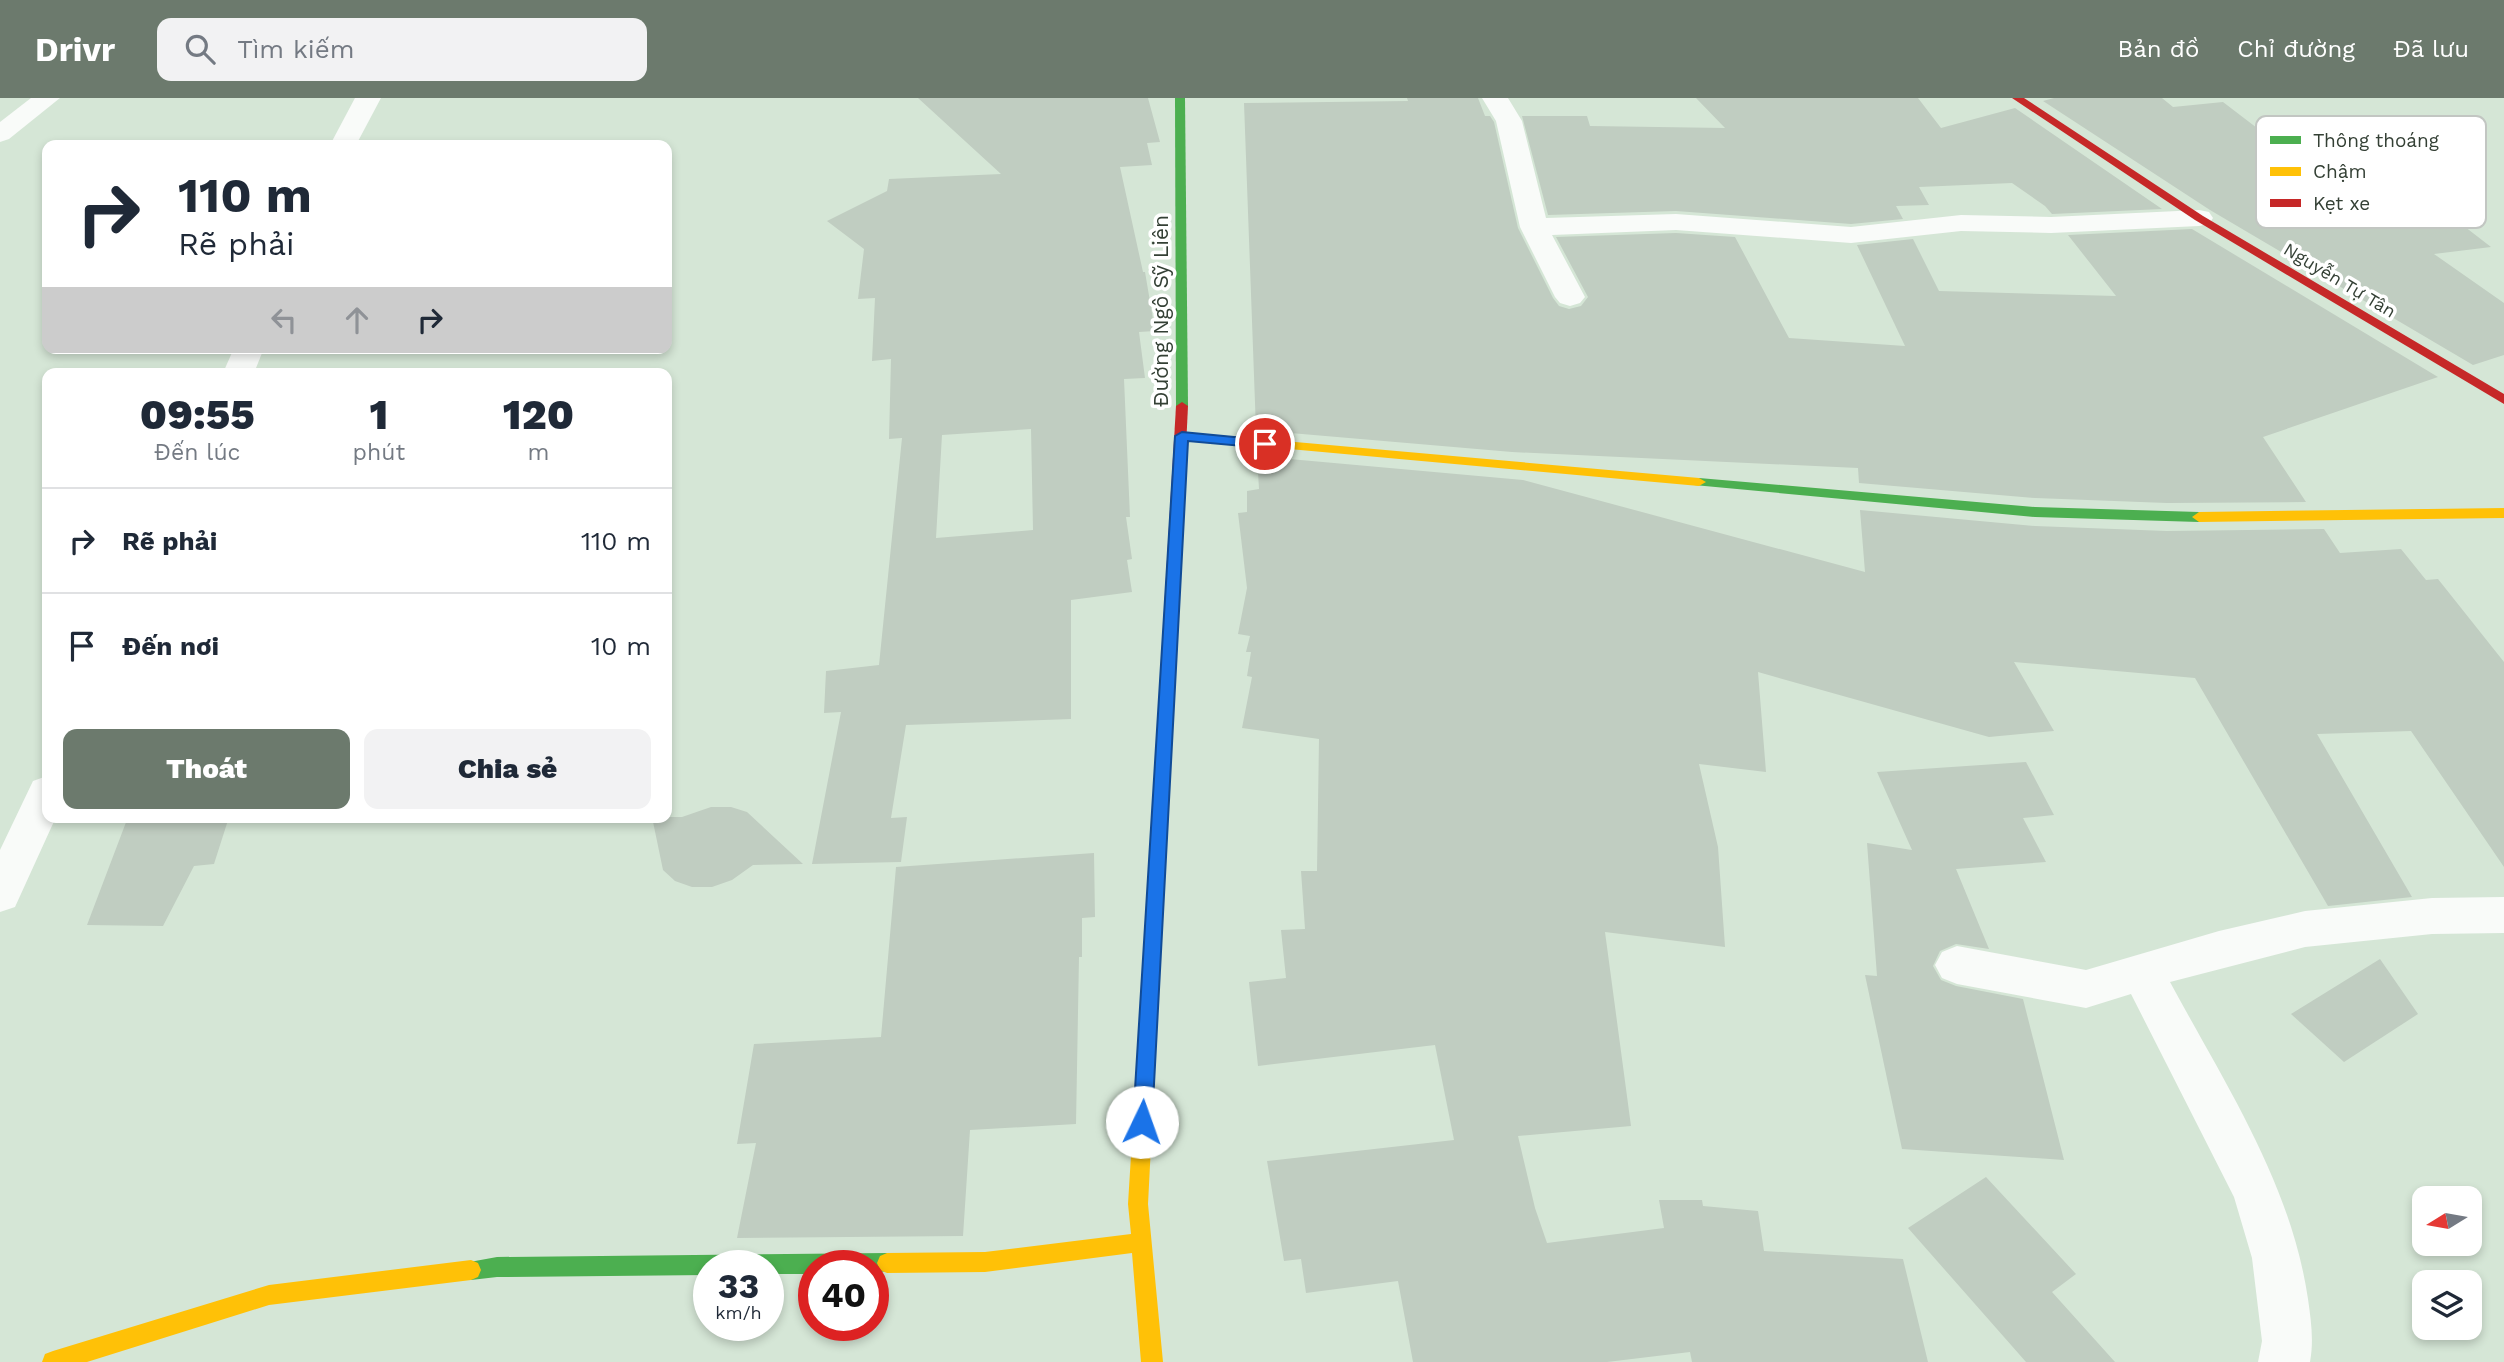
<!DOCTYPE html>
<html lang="vi">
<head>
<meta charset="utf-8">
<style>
	body { margin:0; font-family:"Work Sans",sans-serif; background:#f2f2f3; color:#1f2937; height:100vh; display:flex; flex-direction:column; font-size:26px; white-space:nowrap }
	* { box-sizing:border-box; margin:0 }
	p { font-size:23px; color:#747a83 }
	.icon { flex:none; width:38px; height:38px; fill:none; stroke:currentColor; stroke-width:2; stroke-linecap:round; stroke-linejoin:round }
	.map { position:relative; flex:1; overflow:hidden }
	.sheet { position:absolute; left:42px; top:270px; width:630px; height:455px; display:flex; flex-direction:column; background:#fff; border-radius:14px; box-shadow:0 4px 10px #0003 }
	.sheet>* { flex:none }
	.guide { position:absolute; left:42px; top:42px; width:630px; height:214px; border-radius:14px; box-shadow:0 4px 10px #0003; background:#fff; color:#1f2937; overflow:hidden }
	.needle { width:46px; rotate:259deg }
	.buttons { position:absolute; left:2412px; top:1088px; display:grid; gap:14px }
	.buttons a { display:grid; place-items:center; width:70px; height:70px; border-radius:14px; background:#fff; box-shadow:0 4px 10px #0003; font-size:35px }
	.speed { position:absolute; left:693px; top:1152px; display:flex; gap:14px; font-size:35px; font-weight:700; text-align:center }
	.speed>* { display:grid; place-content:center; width:91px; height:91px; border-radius:50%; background:#fff; box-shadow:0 4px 10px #0003; line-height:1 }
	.speed small { font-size:18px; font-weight:400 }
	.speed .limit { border:10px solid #d22; background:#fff; color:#111 }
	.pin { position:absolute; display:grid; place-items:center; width:60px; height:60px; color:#fff; margin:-30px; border:4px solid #fff; border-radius:50%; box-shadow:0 2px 7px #0007 }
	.me { position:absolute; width:77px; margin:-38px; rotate:3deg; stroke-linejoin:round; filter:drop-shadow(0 0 5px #0008) }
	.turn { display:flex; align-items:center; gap:24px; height:147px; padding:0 21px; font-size:32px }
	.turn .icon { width:91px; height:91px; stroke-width:2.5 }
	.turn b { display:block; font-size:49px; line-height:60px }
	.lanes { display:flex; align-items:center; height:66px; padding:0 21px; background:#0003; justify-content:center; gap:35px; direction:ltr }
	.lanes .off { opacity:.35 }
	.eta { display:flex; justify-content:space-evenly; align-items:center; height:119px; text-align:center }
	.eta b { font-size:42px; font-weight:800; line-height:49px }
	.primary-button { display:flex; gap:14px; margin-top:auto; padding:14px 21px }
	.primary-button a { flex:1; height:80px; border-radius:14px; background:#6c7a6d; color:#fff; font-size:28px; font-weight:800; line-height:80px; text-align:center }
	.primary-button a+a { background:#f2f2f3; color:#1f2937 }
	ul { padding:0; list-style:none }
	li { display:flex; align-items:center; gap:21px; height:105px; padding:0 21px; border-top:2px solid #e0e1e3 }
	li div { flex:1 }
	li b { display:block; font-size:26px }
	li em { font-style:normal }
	header { display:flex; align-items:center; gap:42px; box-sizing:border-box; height:98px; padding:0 35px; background:#6c7a6d; color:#fff }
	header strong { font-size:33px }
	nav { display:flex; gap:38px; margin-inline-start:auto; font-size:24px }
	.search { width:490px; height:63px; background:#f2f2f3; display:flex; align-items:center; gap:18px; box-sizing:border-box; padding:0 24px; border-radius:14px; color:#747a83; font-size:26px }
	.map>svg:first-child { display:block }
	.building { fill:#c0cdc1; fill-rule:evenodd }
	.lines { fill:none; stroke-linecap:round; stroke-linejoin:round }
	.street { fill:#f9fbf9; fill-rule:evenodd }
	.fast { fill:#4caf50; fill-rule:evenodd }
	.slow { fill:#ffc107; fill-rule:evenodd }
	.jam { fill:#c62828; fill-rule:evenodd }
	.route { fill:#1a73e8; stroke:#114b97; stroke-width:2 }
	.labels { text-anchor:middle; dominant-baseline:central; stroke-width:7; stroke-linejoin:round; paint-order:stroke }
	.far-street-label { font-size:18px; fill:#344035; stroke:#fff }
	.street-label { font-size:21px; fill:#344035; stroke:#fff }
	.key { fill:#fff; stroke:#c2c6c2; stroke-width:2 }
	.key-label { font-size:19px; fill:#344035 }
</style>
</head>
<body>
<header>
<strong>Drivr</strong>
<div class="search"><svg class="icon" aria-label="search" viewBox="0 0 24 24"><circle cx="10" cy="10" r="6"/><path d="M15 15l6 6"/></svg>Tìm kiếm</div>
<nav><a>Bản đồ</a><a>Chỉ đường</a><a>Đã lưu</a></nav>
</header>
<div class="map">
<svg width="2504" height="1264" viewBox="0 0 2504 1264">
	<rect width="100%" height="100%" fill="#d5e6d6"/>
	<g class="building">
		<path d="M918,0H1148L1160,44L1147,45L1152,67L1120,69L1143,174H1145L1155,233L1139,234L1145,280L1124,281L1130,419H1126L1132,461L1127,462L1132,494L1071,502V621L906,627L891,720L907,719L901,764L812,766L841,614L824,615L826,573L879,567L902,340L889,341L891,261L872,263L875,200L858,201L864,151L827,123L887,93L889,81L1001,76ZM1031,331L1033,432L936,440L942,337Z"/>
		<path d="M1407,0H1478L1485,18H1490L1494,24L1518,130L1553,200L1559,208L1569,211L1581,208L1588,199L1556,139L1676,135L1735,139L1789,240L1905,248L1857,147L1913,141L1939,193L2116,198L2068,137L2192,131L2438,279L2263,339L2306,404L2167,405L2035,400L1859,385L1858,370L1512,354L1256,332L1244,5L1408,3Z"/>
		<path d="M1696,0H1918L1941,30L2015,10L2162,111L2052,116L2045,108L2012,85L1919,89L1929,107L1896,108L1903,121L1851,126L1676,113L1548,117L1522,18H1587L1590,28L1725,30Z"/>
		<path d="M2054,0H2162L2173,9L2223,4L2274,43L2287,42L2376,116L2438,108L2491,149L2434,156L2504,205V257L2473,267L2210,112L2043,3Z"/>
		<path d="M1257,358L1523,382L1865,474L1860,412L2035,428L2167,433L2324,431L2340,455L2401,451L2426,482L2438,481L2504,564V769L2411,633L2317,636L2412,799L2328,808L2195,580L2014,564L2054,633L1989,639L1758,574L1766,674L1699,666L1718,749L1725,849L1605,834L1631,1028L1518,1038L1535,1110L1547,1145L1664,1130L1659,1102H1702L1703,1108L1758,1113L1764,1153L1903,1161L1928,1264H1692L1690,1254L1607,1264H1413L1398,1183L1306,1195L1301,1161L1284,1163L1267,1063L1454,1042L1435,947L1258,968L1249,884L1286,880L1281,832L1305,831L1301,773H1317L1319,641L1242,630L1252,579L1247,578L1251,554H1246L1250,538L1238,536L1247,490L1238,415L1247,414V393L1259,391Z"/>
		<path d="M2026,664L2054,717L2023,720L2046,764L1956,771L1989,851L1956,846L1940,853L1933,868L1941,882L1956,888L2023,901L2064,1062L1902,1051L1865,877L1877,878L1867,745L1912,752L1877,674Z"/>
		<path d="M711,709H731L747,714L803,766L753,767L732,782L712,789H692L675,783L663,772L652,719H682Z"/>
		<path d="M128,719H229L214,766L194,768L163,828L87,827Z"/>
		<path d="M1094,755L1095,819L1082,820V859H1079L1076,1026L970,1032L963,1138L737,1140L756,1045L737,1046L754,946L881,939L896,769Z"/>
		<path d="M2380,861L2418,916L2344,964L2291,916Z"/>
		<path d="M1986,1079L2076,1176L2052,1194L2115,1264H2026L1908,1130Z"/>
	</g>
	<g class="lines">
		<g class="street">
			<path d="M31,0H60L9,41L0,44V24Z"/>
			<path d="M355,0H381L356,47H330Z"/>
			<path d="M1482,0H1508L1522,23L1546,120L1676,116L1851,129L1961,117L2051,119L2199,112L2209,114L2213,120L2209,126L2199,128L2051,135L1961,133L1851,145L1676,132L1552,137L1585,199L1580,205L1570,208L1560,205L1555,199L1520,129L1496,23Z"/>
			<path d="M234,250H264L254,275H223Z"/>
			<path d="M47,678V719H56L15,809L0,814V752L33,683Z"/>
			<path d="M2504,799V835L2432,836L2305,849L2170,884C2225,986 2291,1085 2308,1201C2311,1223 2314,1242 2310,1264H2258L2262,1243L2252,1160L2234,1099L2131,896L2086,910L1957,886L1942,880L1935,867L1942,854L1957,848L2086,872L2219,833L2305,813L2432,800Z"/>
		</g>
		<g class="fast">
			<path d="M1175,0H1185L1188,308L1182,312L1176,308Z"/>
			<path d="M1699,380L2035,409L2199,414L2206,419L2199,424L2035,419L1694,387L1692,384Z"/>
			<path d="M887,1155L894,1158L897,1165L894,1172L873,1175V1167H814V1176H768V1167H709V1177L497,1179L471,1182L464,1179L461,1172L464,1165L497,1159Z"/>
		</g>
		<g class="slow">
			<path d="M1182,334L1699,380L1706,384L1699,388L1177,341L1175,338Z"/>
			<path d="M2504,410V420L2199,424L2192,419L2199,414Z"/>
			<path d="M1160,711L1166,713L1168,718L1148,1106L1163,1264H1141L1132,1155L985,1174L887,1175L880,1172L877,1165L880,1158L887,1155L985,1154L1131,1136L1128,1106L1152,718L1154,713Z"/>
			<path d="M471,1162L478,1165L481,1172L478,1179L471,1182L269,1207L87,1264H42L45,1256L53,1253L269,1187Z"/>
		</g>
		<g class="jam">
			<path d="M2012,0H2024L2203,118L2504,296V306L2195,122Z"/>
			<path d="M1182,304L1188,308L1168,718L1166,723H1154L1152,718L1176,308Z"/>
		</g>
	</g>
	<path class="route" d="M1182,334L1265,342L1271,346L1265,350L1188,343L1152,1024L1149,1030L1142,1033L1135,1030L1133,1024L1175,338Z"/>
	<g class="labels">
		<g class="far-street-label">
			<text transform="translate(2340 182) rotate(31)">Nguyễn Tự Tân</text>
		</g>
		<g class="street-label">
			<text transform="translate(1160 213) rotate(-90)">Đường Ngô Sỹ Liên</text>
		</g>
	</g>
	<rect x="2256" y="18" width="230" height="112" rx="10" class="key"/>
	<rect x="2270" y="38" width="31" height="8" fill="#4caf50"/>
	<rect x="2270" y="69" width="31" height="9" fill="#ffc107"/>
	<rect x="2270" y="101" width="31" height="8" fill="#c62828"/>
	<g class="key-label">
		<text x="2313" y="49">Thông thoáng</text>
		<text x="2313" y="80">Chậm</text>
		<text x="2313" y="112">Kẹt xe</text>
	</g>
</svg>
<div class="buttons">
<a><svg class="needle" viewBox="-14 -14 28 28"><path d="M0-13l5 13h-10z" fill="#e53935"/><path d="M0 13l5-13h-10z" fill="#747a83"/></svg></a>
<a><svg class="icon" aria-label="layers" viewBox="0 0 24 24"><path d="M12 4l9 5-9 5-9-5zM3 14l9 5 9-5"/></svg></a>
</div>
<div class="speed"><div>33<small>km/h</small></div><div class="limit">40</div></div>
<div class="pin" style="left:1265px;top:346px;background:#d93025"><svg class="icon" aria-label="arrive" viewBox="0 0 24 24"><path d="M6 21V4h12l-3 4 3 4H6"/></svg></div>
<svg class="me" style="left:1142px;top:1024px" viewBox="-20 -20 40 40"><circle r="19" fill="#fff"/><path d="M0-13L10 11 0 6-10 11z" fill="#1a73e8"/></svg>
<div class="guide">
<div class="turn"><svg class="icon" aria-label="right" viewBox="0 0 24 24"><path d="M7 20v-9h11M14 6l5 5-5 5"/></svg><div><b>110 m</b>Rẽ phải</div></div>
<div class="lanes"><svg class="icon off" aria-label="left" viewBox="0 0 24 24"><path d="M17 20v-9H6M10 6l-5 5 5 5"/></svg><svg class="icon off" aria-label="ahead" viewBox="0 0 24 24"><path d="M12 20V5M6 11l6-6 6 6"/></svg><svg class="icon" aria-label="right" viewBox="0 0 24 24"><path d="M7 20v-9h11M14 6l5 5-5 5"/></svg></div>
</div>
<section class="sheet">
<div class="eta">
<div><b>09:55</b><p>Đến lúc</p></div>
<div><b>1</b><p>phút</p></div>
<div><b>120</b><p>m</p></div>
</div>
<ul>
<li><svg class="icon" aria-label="right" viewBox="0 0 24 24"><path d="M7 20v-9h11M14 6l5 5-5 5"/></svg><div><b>Rẽ phải</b></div><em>110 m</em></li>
<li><svg class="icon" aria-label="arrive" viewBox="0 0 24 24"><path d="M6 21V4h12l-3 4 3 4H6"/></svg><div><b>Đến nơi</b></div><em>10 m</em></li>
</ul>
<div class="primary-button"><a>Thoát</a><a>Chia sẻ</a></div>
</section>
</div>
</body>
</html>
